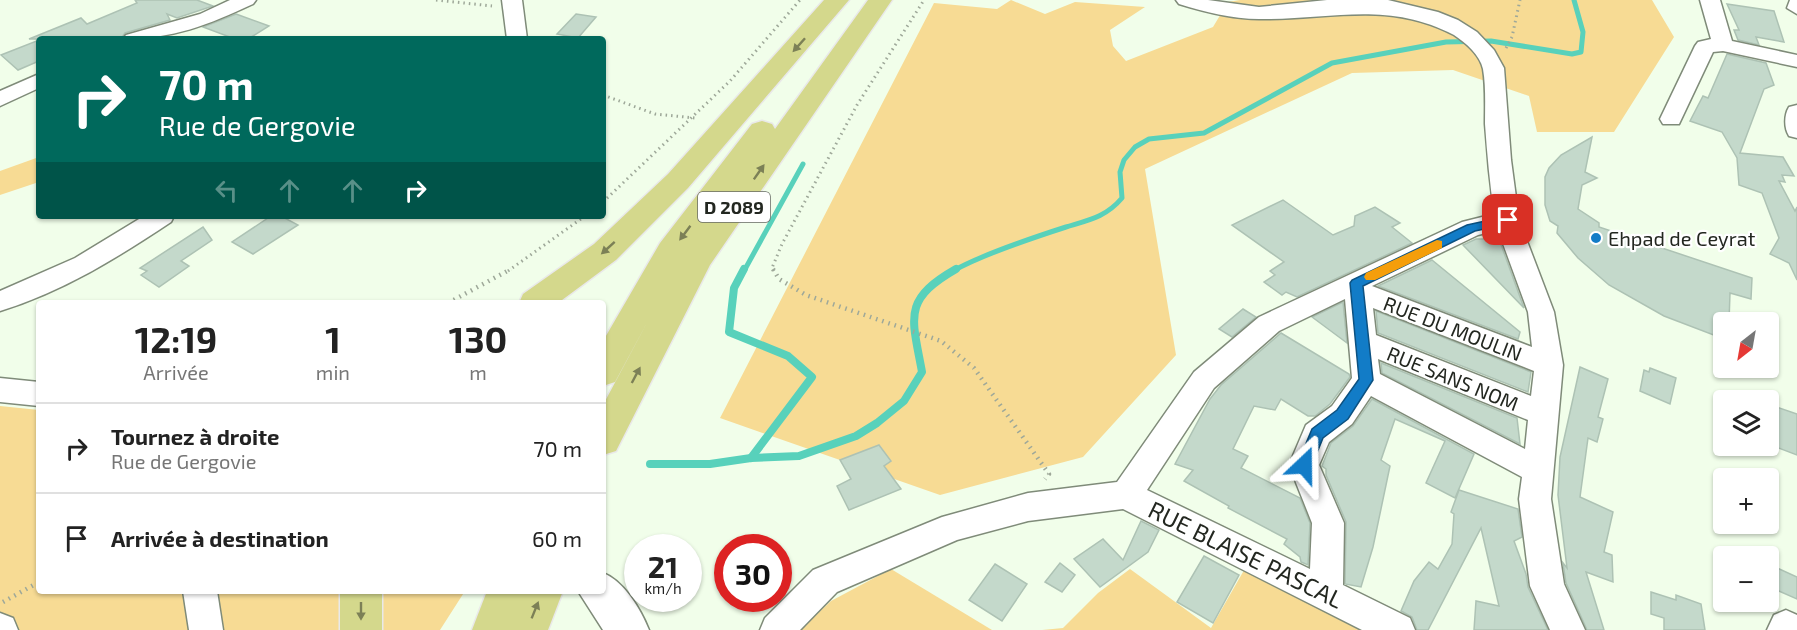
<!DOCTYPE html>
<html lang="fr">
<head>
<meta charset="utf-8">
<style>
	body { margin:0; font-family:"Exo 2",sans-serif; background:#f2f2f2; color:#222; height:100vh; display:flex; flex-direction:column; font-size:22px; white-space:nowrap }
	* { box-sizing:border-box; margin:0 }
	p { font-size:20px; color:#767676 }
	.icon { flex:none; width:33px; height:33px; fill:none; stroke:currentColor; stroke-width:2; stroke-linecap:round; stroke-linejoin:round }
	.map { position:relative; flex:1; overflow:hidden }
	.sheet { position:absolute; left:36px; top:300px; width:570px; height:294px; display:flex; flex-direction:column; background:#fff; border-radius:6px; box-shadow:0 2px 4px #0004 }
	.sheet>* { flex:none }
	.top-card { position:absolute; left:36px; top:36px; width:570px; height:183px; border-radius:6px; box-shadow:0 2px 4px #0004; background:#00695c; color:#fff; overflow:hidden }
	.needle { width:39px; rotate:211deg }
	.tools { position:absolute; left:1713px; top:312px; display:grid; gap:12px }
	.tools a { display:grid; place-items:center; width:66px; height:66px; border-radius:6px; background:#fff; box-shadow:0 2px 4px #0004; font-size:30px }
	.speed { position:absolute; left:624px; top:534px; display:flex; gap:12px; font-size:30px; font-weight:700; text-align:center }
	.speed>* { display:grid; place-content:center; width:78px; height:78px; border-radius:50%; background:#fff; box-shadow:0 2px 4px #0004; line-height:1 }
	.speed small { font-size:15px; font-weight:400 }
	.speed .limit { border:9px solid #d22; background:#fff; color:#111 }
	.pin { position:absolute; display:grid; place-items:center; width:51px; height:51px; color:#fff; margin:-26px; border-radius:12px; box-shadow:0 3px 9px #0006 }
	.me { position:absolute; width:66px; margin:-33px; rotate:23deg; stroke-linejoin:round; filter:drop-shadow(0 0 4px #0008) }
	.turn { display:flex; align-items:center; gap:21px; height:126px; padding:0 24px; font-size:27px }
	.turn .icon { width:78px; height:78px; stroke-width:2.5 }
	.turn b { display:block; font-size:42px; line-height:51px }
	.lanes { display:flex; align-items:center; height:57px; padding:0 24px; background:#0003; justify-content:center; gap:30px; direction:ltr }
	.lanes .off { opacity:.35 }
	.eta { display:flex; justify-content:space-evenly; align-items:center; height:102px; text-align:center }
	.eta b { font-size:36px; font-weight:700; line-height:42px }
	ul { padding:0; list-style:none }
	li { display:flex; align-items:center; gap:18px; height:90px; padding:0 24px; border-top:2px solid #e0e0e0 }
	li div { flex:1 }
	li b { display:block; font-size:22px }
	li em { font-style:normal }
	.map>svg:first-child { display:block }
	.green { fill:#f7db94 }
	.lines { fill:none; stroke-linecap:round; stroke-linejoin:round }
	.stream-far1 { stroke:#58d1bb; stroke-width:5 }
	.stream { stroke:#58d1bb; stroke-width:8 }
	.building { fill:#c4d9cb; stroke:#adc2b4; stroke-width:1.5 }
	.minor-casing { stroke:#7f8b79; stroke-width:3 }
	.tertiary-casing { stroke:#7f8b79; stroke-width:3 }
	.trunk-casing { stroke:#e9e9e9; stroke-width:3 }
	.path-far1 { stroke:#9ea899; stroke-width:3; stroke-dasharray:1.5 4; stroke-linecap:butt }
	.path { stroke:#9ea899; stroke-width:4.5; stroke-dasharray:1.5 5; stroke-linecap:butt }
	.minor { fill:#fff; fill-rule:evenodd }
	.tertiary { fill:#fff; fill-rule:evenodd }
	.trunk { fill:#d4d88c; fill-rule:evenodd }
	.oneway { fill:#7c8056 }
	.route { fill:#127cc7; stroke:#0c5181; stroke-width:1.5 }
	.slow { fill:#f59e0b }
	.poi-dot { fill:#127cc7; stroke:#fff; stroke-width:2 }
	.labels { text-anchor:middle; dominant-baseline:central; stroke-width:4.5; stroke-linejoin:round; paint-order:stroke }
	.shield { fill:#fff; stroke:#656863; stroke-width:1.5 }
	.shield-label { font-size:18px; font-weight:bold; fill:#232720 }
	.poi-label { font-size:20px; fill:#232720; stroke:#fff; text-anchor:start }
	.street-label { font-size:20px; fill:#232720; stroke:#fff }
	.near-street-label { font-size:24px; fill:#232720; stroke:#fff }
</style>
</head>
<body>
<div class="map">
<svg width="1797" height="630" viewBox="0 0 1797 630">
	<rect width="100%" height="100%" fill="#f1feea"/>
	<g class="green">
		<path d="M1011,0L1045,14L1075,2L1145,7L1110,30L1113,46L1126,61L1213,27L1228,2L1240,0H1652L1674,37L1614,132H1537L1529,96L1453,70L1352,73L1145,169L1176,355L1083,457L940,495L720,418L934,3L997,9Z"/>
		<path d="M39,157V182L0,195V171Z"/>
		<path d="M0,406L39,410V591H465L440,630H0Z"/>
		<path d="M1247,565L1370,630H1042L1063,628L1098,593L1130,569L1211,628Z"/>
		<path d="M891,569L992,630H800L831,601Z"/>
	</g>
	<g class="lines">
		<g class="stream-far1">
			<path d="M744,271L803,164"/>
			<path d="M953,271C981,255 1035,237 1066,227C1089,220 1106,217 1122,198L1120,172L1124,160L1135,147L1149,139L1204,133L1332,63L1446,42L1491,41L1572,54L1581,52L1583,32L1574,0"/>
		</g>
		<g class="stream">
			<path d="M744,269L734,288L729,332L788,356L812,377L751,458"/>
			<path d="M650,464H710L751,458L799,456L856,436L877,423L904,401L922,372C912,317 902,300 956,269"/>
		</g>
	</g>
	<g class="building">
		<path d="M135,0H197L213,6L177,18L167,14L170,20L125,33L121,39H29L81,18L87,24L137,3Z"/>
		<path d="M1727,4L1774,11L1784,42L1756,37L1759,45L1738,40L1734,30H1739Z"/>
		<path d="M236,14L269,26L248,39H235L203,27Z"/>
		<path d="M576,14L596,17L578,38L557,34Z"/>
		<path d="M39,40V61L18,70L1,55Z"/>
		<path d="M1727,54L1766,63L1774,85L1764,89L1740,153L1783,157L1794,176L1782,175L1785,182L1779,181L1795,211L1797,207V280L1789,263L1770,254L1779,238L1762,193L1739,185L1737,158L1722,132L1690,121L1703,96L1708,98Z"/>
		<path d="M1592,137L1585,172L1597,178L1582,185L1578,209L1599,223V227L1752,278L1751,299L1730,293L1729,322H1724V339L1664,316L1609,285L1578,258L1557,233L1558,226L1550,221L1545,205V177L1549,168L1561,155Z"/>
		<path d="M1283,200L1333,235L1354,226L1355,216L1375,207L1400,223L1392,227L1412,243L1297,297L1286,292L1282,295L1264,282L1275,275L1270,271L1284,262L1232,225Z"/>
		<path d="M271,216H281L298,225L253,254L232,242Z"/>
		<path d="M203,227L212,240L181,261L189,266L159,287L141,275L147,271L140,268Z"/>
		<path d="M1476,239H1499L1524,308L1463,245Z"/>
		<path d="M1432,260L1520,332L1518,339L1378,286Z"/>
		<path d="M1343,302L1347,343L1312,317Z"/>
		<path d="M1243,309L1256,317L1232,337L1219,329Z"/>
		<path d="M1376,311L1531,372L1528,392L1378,333Z"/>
		<path d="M1281,333L1349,374L1350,377L1330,404L1315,416H1308L1281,399L1275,410L1254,406L1233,449L1248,456L1241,468L1300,498L1310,523L1308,565L1301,562L1300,557L1284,544L1287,539L1228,508L1229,506L1184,481L1193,470L1175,464L1210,399L1221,385Z"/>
		<path d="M1381,363L1517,418L1520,444L1382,373Z"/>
		<path d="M1580,367L1608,379L1598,417L1603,419L1597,442L1588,438L1580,497L1613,512L1604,552L1612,555L1613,582L1586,572L1604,630H1587L1566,583L1563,563L1567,568L1558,495L1560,457Z"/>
		<path d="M1650,368L1676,378L1670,404L1640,391L1644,370L1649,372Z"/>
		<path d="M1372,399L1474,454L1455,498L1426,483L1445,441L1395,419L1381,460L1390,466L1373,547L1361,587L1345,584L1346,522L1326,475V469L1322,466L1331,443L1353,426Z"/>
		<path d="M1768,404L1797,414V455L1768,444Z"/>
		<path d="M879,445L891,461L884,466L901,489L849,510L837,486L851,479L840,460Z"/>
		<path d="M1459,490L1518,509L1522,537L1514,541L1526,574L1528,587L1548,630H1474L1476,601L1499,606L1481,528L1428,630H1417L1412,617L1401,611L1414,581L1429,562L1438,569L1452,544L1454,514L1451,512Z"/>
		<path d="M1141,521L1159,530L1148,552L1100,587L1074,559L1103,539L1123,560Z"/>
		<path d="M1204,556L1239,575L1213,623L1177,602Z"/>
		<path d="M1060,563L1075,575L1062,592L1045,582Z"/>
		<path d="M995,564L1027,584L1002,621L969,600Z"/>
		<path d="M1775,567L1797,577V599L1772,588Z"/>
		<path d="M1651,592L1676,600V595L1701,604L1705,630H1664V618L1651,614Z"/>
	</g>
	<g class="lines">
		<g class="minor-casing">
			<g id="minor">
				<path d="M230,0H256L253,4C208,25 173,39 123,39L126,35L200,14Z"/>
				<path d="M502,0H522L527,39H507Z"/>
				<path d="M1176,0H1208L1259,7L1327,0H1388L1438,12L1458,20L1477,32L1494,50L1504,68L1511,160L1519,220L1554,312L1563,365L1551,499L1564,584L1585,630H1550L1530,586L1519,499L1522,477L1371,396L1352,424L1329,442L1319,465L1344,523L1343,585L1410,618L1415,630H1362L1123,509L1028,521L957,540L837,592L800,630H760L765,618L813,570L942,517L1028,493L1117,482L1194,372L1259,317L1462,222L1494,214C1490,184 1487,154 1485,124C1485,106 1486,86 1483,69C1480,55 1466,43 1454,35C1387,0 1330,20 1259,19C1232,19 1205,12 1179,4ZM1498,230L1528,312L1532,347L1372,286L1478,235ZM1345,299L1352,378L1332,406L1306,425L1289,465L1312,523L1310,569L1147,490L1214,388L1279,331ZM1373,308L1534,371L1531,396L1376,335ZM1378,359L1528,420L1525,449L1380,374Z"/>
				<path d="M1700,0H1720L1732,41L1797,55V67L1723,51L1713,52L1679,124H1663L1660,119L1695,46L1698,42L1711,39Z"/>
				<path d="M1790,0H1797V14L1787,8Z"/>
				<path d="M39,74V88L0,106V91Z"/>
				<path d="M1797,105V138L1789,136C1784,128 1784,115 1789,107Z"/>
				<path d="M144,216H174L171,222C117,258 62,292 0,311V291L75,258Z"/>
				<path d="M0,378L39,382V406L0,402Z"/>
				<path d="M183,591H217L223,630H189Z"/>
				<path d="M1786,610L1797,615V630H1767L1774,615Z"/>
				<path d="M0,613L13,618L18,630H0Z"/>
			</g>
		</g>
		<g class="tertiary-casing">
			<path id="tertiary" d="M603,573C624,581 641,610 649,630H603L578,591H603Z"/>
		</g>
		<g class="trunk-casing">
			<g id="trunk">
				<path d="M824,0H849L688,188L616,260L558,303H519L523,294L594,244L668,174Z"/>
				<path d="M868,0H892L710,265L616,451L603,455V405L649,319L615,382L603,386V341L660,243L752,124L762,121L772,124L775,129Z"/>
				<rect x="340" y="591" width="42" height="39"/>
				<path d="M487,591H563L548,630H472Z"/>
			</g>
		</g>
		<g class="path-far1">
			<path d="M436,0L492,6"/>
			<path d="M1506,48L1512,37L1520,0"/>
			<path d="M603,95L655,114L695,118"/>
			<path d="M603,202L730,81L800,0"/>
			<path d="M508,271L585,216"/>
			<path d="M774,271L772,268L782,244L857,105L924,0"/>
		</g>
		<g class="path">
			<path d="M773,269L779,279L806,295L941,341L974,368L1049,474L1045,479"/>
			<path d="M448,303L511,269"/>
			<path d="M3,602L39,582"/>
		</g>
		<use href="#minor" class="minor"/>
		<use href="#tertiary" class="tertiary"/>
		<use href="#trunk" class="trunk"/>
	</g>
	<defs><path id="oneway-solid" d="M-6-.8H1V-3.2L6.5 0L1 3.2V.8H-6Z" transform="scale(1.5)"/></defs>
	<g class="oneway">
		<use href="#oneway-solid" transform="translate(799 45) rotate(132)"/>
		<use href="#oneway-solid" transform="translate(759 172) rotate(-55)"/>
		<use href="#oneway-solid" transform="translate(685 233) rotate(127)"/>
		<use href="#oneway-solid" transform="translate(608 248) rotate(138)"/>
		<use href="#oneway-solid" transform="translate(636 375) rotate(-62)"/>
		<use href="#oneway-solid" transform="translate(535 610) rotate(-68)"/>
		<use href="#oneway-solid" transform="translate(361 611) rotate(90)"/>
	</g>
	<path class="route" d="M1508,216L1514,220L1512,223L1475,231L1363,286L1373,380L1348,419L1323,438L1310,470H1299L1297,465L1312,429L1337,410L1359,379L1350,283L1352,280L1467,225Z"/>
	<path class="slow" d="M1437,240L1442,241V248L1375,280H1366L1364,277L1366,273Z"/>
	<circle class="poi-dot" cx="1596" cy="238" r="6"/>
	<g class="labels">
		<rect class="shield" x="698" y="192" width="72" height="30" rx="4.5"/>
		<g class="shield-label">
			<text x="734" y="207">D 2089</text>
		</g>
		<g class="poi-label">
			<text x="1608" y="238">Ehpad de Ceyrat</text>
		</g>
		<g class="street-label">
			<text transform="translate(1453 328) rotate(21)">RUE DU MOULIN</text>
			<text transform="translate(1453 378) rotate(22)">RUE SANS NOM</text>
		</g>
		<g class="near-street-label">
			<text transform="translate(1246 554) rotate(26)">RUE BLAISE PASCAL</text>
		</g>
	</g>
</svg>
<div class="tools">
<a><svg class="needle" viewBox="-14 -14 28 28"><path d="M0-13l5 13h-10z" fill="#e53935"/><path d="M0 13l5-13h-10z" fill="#767676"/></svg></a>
<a><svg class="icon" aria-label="layers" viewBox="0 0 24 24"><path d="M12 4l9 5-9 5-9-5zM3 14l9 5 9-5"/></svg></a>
<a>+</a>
<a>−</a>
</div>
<div class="speed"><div>21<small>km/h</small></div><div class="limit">30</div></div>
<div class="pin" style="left:1508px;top:220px;background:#d93025"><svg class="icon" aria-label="arrive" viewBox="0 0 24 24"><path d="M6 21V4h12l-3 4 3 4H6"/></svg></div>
<svg class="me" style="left:1304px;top:465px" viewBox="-20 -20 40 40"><path d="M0-17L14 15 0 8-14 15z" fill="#127cc7" stroke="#fff" stroke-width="4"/></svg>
<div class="top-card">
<div class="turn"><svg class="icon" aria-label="right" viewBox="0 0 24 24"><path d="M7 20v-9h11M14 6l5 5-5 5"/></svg><div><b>70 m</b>Rue de Gergovie</div></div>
<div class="lanes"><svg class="icon off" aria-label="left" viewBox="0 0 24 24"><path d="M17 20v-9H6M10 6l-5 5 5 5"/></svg><svg class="icon off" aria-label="ahead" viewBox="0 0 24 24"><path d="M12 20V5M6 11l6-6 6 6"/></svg><svg class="icon off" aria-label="ahead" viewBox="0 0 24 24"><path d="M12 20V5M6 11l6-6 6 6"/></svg><svg class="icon" aria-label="right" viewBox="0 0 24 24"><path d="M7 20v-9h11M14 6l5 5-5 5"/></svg></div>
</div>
<section class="sheet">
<div class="eta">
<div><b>12:19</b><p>Arrivée</p></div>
<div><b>1</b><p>min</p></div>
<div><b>130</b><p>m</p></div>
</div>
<ul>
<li><svg class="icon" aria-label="right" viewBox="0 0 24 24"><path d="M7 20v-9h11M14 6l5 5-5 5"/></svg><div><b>Tournez à droite</b><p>Rue de Gergovie</p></div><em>70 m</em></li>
<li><svg class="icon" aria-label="arrive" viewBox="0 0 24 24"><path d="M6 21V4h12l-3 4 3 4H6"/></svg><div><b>Arrivée à destination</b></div><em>60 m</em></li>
</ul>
</section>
</div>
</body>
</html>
